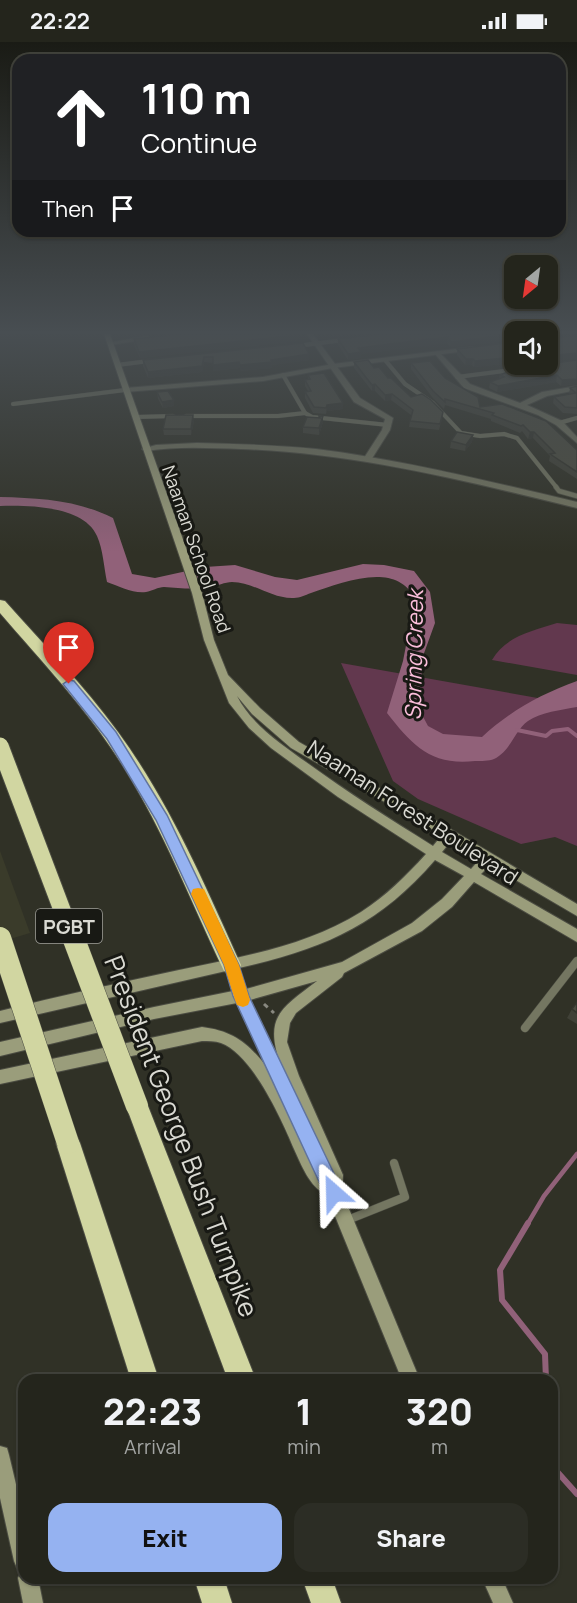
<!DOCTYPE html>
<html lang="en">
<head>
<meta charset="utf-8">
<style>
	body { margin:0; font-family:Manrope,sans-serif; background:#2c2d25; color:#f1f3f6; height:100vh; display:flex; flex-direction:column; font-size:22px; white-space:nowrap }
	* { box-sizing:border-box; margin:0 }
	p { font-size:20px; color:#a3a5a3 }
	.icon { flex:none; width:33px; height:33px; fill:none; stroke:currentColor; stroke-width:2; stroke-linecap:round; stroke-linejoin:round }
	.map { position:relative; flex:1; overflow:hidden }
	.panel { position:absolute; left:18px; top:1332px; width:540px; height:210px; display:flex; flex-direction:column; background:#24251c; border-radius:18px; box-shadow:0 2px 4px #0004,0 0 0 2px #41423b }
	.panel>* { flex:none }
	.hud { position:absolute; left:12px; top:12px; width:554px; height:183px; border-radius:18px; box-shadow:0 2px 4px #0004,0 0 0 2px #41423b; background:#202124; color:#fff; overflow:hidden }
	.needle { width:39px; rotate:209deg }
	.buttons { position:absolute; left:504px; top:213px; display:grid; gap:12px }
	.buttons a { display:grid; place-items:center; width:54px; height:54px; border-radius:12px; background:#24251c; box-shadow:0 2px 4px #0004,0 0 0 2px #41423b; font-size:30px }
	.pin { position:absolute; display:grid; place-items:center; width:51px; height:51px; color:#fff; margin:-62px -26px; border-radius:50% 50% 50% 0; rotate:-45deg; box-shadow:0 0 6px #0007 }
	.pin .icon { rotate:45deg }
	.me { position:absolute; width:66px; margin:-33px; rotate:335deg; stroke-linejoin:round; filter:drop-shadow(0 0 4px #0008) }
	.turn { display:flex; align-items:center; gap:21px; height:126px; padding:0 30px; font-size:27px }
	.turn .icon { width:78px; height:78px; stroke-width:2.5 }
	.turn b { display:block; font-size:42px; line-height:51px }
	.then { display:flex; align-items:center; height:57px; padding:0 30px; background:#0003; gap:12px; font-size:22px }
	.eta { display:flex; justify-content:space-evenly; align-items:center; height:102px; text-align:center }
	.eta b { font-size:36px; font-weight:800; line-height:42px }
	.button { display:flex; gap:12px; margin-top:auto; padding:12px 30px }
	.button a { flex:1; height:69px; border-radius:18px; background:#95b2f1; color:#111; font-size:24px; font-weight:800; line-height:69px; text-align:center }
	.button a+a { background:#2c2d25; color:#f1f3f6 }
	.status { display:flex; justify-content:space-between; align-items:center; height:42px; padding:0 30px; background:#24251c; direction:ltr }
	.status svg { height:16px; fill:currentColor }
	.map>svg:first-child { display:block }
	.built { fill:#3a3b2a }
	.green { fill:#62384e }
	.water { fill:#916179 }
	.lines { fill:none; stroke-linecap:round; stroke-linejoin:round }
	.stream-far2 { stroke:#916179; stroke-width:4 }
	.stream-far1 { stroke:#916179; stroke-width:4.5 }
	.stream { stroke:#916179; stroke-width:6 }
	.service-far2-casing { stroke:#4b4c42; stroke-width:4.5 }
	.service-far1-casing { stroke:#4b4c42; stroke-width:6 }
	.service-casing { stroke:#4b4c42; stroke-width:9 }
	.minor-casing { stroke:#4b4c42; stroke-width:2 }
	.tertiary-casing { stroke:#4b4c42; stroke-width:2 }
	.secondary-casing { stroke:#4b4c42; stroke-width:2 }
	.motorway-casing { stroke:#4b4c42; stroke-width:2 }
	.path { stroke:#88887f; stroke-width:3; stroke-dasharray:5 5; stroke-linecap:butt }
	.service-far2 { stroke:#747661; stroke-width:4 }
	.service-far1 { stroke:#747661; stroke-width:4.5 }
	.service { stroke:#747661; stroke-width:8 }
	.minor { fill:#747661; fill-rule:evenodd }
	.tertiary { fill:#747661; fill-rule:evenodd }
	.secondary { fill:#9a9d7b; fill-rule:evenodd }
	.motorway { fill:#d1d6a1; fill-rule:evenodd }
	.motorway-bridge-far1-casing { stroke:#4b4c42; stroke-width:19; stroke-linecap:butt }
	.motorway-bridge-casing { stroke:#4b4c42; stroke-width:23; stroke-linecap:butt }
	.motorway-bridge-far1 { stroke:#d1d6a1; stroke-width:17 }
	.motorway-bridge { stroke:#d1d6a1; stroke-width:22 }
	.wall { fill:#404137 }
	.shaded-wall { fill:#34352d }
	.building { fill:#4b4c40; stroke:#34352d; stroke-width:1.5 }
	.route { fill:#95b2f1; stroke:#61749d; stroke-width:1.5 }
	.slow { fill:#f59e0b }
	.labels { text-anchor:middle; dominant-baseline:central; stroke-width:6; stroke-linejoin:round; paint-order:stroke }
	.far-street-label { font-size:18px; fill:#dadad3; stroke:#181914 }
	.shield { fill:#181914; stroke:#a0a09a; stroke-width:1.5 }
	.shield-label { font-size:20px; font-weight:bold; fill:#dadad3 }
	.street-label { font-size:21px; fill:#dadad3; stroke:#181914 }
	.water-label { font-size:22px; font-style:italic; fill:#fbbedb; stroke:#181914 }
	.near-street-label { font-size:26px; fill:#dadad3; stroke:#181914 }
</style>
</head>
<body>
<div class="status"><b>22:22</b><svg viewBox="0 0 49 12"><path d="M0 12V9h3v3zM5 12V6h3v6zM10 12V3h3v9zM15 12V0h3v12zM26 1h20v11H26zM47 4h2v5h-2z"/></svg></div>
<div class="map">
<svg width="577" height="1561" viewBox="0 0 577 1561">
	<rect width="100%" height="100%" fill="#303126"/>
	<path class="built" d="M0,809L30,891L0,900Z"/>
	<g class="green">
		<path d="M557,581L577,583V633L492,618C506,594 532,589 557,581Z"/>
		<path d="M341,621L577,663V804L555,795L521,802L418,757L393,739Z"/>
	</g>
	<path class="water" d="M0,455C40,456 77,458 113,476L132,532L155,536L205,525L235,523L275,535L297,538L363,522L384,523L414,529L430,550L435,581L423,614L420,669L428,684L443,692L482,695C510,669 541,652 577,639V665C561,668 541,670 528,679C514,689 511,709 494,717C489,719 481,719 475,719C431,724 412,703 387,671L403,619L415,557C396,518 342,541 311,551C305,553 300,556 294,556C271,557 254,540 232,540C225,540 217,544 210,545C195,548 179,546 164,545C158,545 152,549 146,550C134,552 118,544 107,540C104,526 103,507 97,494C84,464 29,463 0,464Z"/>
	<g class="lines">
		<path class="stream-far2" d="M517,688L546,694L552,689L568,687L577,694"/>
		<path class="stream-far1" d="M527,1183L544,1154L577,1112"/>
		<g class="stream">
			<path d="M528,1181L500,1228L502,1258L545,1312L546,1338"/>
			<path d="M552,1424L577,1452"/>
		</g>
		<g class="service-far2-casing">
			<g id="service-far2">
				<path d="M297,304L343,298"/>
				<path d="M385,318L405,342L433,361L461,391L480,394L504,392L517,396L557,446"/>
				<path d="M117,323L149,319"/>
				<path d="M283,333L305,371L312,375L388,383"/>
				<path d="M457,335L519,327"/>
				<path d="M13,362L125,348"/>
				<path d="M186,374H278L305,371"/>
				<path d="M135,375L173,374"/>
				<path d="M559,381L577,376"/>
			</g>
		</g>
		<g class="service-far1-casing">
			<path id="service-far1" d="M556,445L559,449L577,454"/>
		</g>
		<g class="service-casing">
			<g id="service">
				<path d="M525,986L577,919"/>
				<path d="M345,1179L405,1155L394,1121"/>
			</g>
		</g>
		<g class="minor-casing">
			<g id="minor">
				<path d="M307,292H313L360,356L393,376L390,388L371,418L364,416L382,388L385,377L354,360Z"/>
				<path d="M147,294L149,295V297L110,303L107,301Z"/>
				<path d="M435,310H439L470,342L520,361L542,350L577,344V348L547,354L527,363L562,379L577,395V401L556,383L538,373L464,346L435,312Z"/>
			</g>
		</g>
		<g class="tertiary-casing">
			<g id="tertiary">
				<path d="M472,305L475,307L474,308L333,326L263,339L125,350L121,348L125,346L263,335L333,322Z"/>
				<path d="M197,401C236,402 276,403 316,407C404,418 491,440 577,460V466C466,439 356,411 241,407C210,406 177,404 146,409L142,407L156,403Z"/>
			</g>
		</g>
		<g class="secondary-casing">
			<g id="secondary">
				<path d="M104,292H110L202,551L214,598L228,633L260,666L299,700L420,769L577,862V874L490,823L481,832L577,887V900L474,840L452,865L422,889L344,931L342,935L296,971L290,981L287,1000L299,1034L343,1133L342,1150L420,1338H402L326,1152C310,1146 301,1122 294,1107C282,1078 252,1012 221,1001C215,999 208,999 202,999L0,1042V1028L202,985C235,989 250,1003 269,1028L237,961L154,977L0,1014V1000L154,965L233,949L226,929L0,981V969C59,954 119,941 179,928C241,915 307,904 361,870C386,854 406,834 426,812L338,755L271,706L249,686L229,661L204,598L192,551ZM237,654L252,672L291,706L442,793L433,804C390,777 347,750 306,720C281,702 251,682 237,654ZM451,799L480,817L471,827L442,810ZM435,818L464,834L442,857L412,881L342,920L246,947L239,926C323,907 378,884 435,818ZM317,939C282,966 264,974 280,1021L250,958Z"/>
				<path d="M0,1404L7,1406L9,1413L24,1476V1536H38L43,1561H23L18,1536L22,1528L17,1526L14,1519L0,1456Z"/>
				<path d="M482,1536H502L513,1561H493Z"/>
			</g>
		</g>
		<g class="motorway-casing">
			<g id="motorway">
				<path d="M0,558L5,559C43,602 84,643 118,690C170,761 205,843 241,923L238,929L231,932L224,929C191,860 164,789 123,724C88,668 43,621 0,571Z"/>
				<path d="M137,1053L145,1056L148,1064L256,1338H228L126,1064L129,1056Z"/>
				<path d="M68,1089L76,1093L80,1101L159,1338H131L56,1101L60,1093Z"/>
				<path d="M194,1536H224L232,1561H202Z"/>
				<path d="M302,1536H332L341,1561H311Z"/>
			</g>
		</g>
		<path class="path" d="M264,962L274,971"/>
		<use href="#service-far2" class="service-far2"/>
		<use href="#service-far1" class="service-far1"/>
		<use href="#service" class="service"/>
		<use href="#minor" class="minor"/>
		<use href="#tertiary" class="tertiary"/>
		<use href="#secondary" class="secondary"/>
		<use href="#motorway" class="motorway"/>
		<g class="motorway-bridge-far1-casing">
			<path id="motorway-bridge-far1" d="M0,704L67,881"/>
		</g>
		<g class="motorway-bridge-casing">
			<g id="motorway-bridge">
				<path d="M67,879L137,1064"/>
				<path d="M0,896L68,1101"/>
			</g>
		</g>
		<use href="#motorway-bridge-far1" class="motorway-bridge-far1"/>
		<use href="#motorway-bridge" class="motorway-bridge"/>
	</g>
	<g class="wall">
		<path d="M514,292V298L450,305L447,301L422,304L361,312V316L348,318L338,303V297Z"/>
		<path d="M298,293V299L140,316L134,303V297Z"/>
		<path d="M514,300V321L474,325L472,323H465L457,313V307Z"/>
		<path d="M303,301L309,318L272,323V326L240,329V326L213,329V321L204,320L202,330L148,336L143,324V318Z"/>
		<path d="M577,318V342L561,344L556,340L497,350L489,346L490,340L499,337L500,333Z"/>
		<path d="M354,320L374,326L411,355L442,376L439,388L409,385L411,373L391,358L385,359L375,349H372L354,326Z"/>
		<path d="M411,321L445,336L480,365L502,362L577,408V437L549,419L550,414L533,396L528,397L522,389L520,391L491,379V377L445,363L444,367L432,355L411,327Z"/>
		<path d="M308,333L343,361V367L327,369L326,372L313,371L305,356V350L308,349L305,344V338L308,337Z"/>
		<path d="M577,344V372L563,371L553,361L554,355L569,352L570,346Z"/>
		<path d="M157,350L174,358V364L163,366L158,357Z"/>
		<path d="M319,374L323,380L319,393L303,391V385L318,376Z"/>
		<path d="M194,379L191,393H164L163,387Z"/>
		<path d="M473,393L472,400L465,409L450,406L451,399Z"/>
		<path d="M577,960V982L567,976L572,967Z"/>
	</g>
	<g class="shaded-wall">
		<path d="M0,292H28L0,295Z"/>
		<path d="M131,292H157L131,295Z"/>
		<path d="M333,292H359L332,295Z"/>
		<path d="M514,292V298L450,305L451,300Z"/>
		<path d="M548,292H566L548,294Z"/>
		<path d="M298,293V299L140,316L139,310Z"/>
		<path d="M448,295L447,301L361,312V316L348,318V312L358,306Z"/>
		<path d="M548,311H577V317L548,320Z"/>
		<path d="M309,312V318L272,323V326L240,329V323L271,318Z"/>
		<path d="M204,315V320L202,330L148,336V330Z"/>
		<path d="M514,315V321L474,325L475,319Z"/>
		<path d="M466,317H473L472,323H465Z"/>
		<path d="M239,320L240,326L213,329V323Z"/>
		<path d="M557,333L556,340L497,350L498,344Z"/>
		<path d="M577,337V342L561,344L562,338Z"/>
		<path d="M375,342V349H372V343Z"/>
		<path d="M392,352L391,358L385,359V353Z"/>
		<path d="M174,358V364L163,366L162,360Z"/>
		<path d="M343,361V367L327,369L326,372L327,363Z"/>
		<path d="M193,373L194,379L191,393V387Z"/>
		<path d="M323,374V380L319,393V386Z"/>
		<path d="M530,390H534L533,396L528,397Z"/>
		<path d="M473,393L472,400L465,409L466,403Z"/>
	</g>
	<g class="building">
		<path d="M181,292H298V293L139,310L134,297Z"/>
		<path d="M382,292H514L451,300L448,295L422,298L358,306L362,310L348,312L338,297Z"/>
		<path d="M548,292V296L577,294V311L548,314L553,311H548Z"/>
		<path d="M514,300V315L475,319L473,317H466L457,307Z"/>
		<path d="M303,301L309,312L271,318L272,320L240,323L239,320L213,323V315H204L202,324L148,330L143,318Z"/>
		<path d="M368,318L374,326L379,325L388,336H391L411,355L422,352L431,358L443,370L440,382L410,379L413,368L392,352L385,353L375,342L372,343L354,320Z"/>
		<path d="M577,318V337L562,338L557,333L498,344L490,340L504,335L500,333L517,326Z"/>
		<path d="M430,319L445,336L478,355L480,365L502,362L546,379L577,408V430L550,412L555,411L534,390H530L523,383L521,384L492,373L494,371L445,357V360L433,349L411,321Z"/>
		<path d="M324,331L343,361L327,363L326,366L314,365L305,350L311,349L305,338L310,337L308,333Z"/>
		<path d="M577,344V366L565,365L554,355L576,351L570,346Z"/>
		<path d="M168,349L174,358L162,360L157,350Z"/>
		<path d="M166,373H193L191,387H163Z"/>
		<path d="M319,374H323L319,386L303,385L307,375L320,376Z"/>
		<path d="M457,390L473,393L466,403L451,399Z"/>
		<path d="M577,960V971L572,967Z"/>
	</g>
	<linearGradient id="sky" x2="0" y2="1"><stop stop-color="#1a1b15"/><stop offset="0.57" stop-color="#484e52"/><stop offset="1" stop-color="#484e52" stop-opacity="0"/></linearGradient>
	<rect width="577" height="510" fill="url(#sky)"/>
	<path class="route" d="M69,638L74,639L116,690L167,773L239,923L249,954L340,1144L343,1151L340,1157L334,1160L327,1157L233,954L224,923L156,778L107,697L63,642Z"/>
	<path class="slow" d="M198,846L204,847L239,923L250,958L248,963L243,965L237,963L235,958L224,923L191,852L193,847Z"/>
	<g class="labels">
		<g class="far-street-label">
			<text transform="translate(197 507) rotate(71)">Naaman School Road</text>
		</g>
		<rect class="shield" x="36" y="867" width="66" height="34" rx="4.5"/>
		<g class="shield-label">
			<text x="69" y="884">PGBT</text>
		</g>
		<g class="street-label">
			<text transform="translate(413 770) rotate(33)">Naaman Forest Boulevard</text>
		</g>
		<g class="water-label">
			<text transform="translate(414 613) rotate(-89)">Spring Creek</text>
		</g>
		<g class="near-street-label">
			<text transform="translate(182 1094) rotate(69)">President George Bush Turnpike</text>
		</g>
	</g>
</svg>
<div class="buttons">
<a><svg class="needle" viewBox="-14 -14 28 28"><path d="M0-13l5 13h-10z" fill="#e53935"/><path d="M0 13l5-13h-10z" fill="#a3a5a3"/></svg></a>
<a><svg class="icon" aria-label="sound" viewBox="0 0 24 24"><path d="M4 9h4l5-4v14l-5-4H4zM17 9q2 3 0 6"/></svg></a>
</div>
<div class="pin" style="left:69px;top:642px;background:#d93025"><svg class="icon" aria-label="arrive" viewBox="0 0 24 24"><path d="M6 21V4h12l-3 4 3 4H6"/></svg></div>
<svg class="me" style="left:334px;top:1151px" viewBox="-20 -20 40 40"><path d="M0-17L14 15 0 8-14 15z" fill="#95b2f1" stroke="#fff" stroke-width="4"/></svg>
<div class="hud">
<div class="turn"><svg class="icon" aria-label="ahead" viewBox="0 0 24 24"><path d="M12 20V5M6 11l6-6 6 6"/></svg><div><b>110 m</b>Continue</div></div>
<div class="then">Then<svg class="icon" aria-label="arrive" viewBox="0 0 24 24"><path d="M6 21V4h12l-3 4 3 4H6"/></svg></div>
</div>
<section class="panel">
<div class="eta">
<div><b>22:23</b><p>Arrival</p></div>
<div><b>1</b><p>min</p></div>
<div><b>320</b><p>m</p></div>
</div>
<div class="button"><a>Exit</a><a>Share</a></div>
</section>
</div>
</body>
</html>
